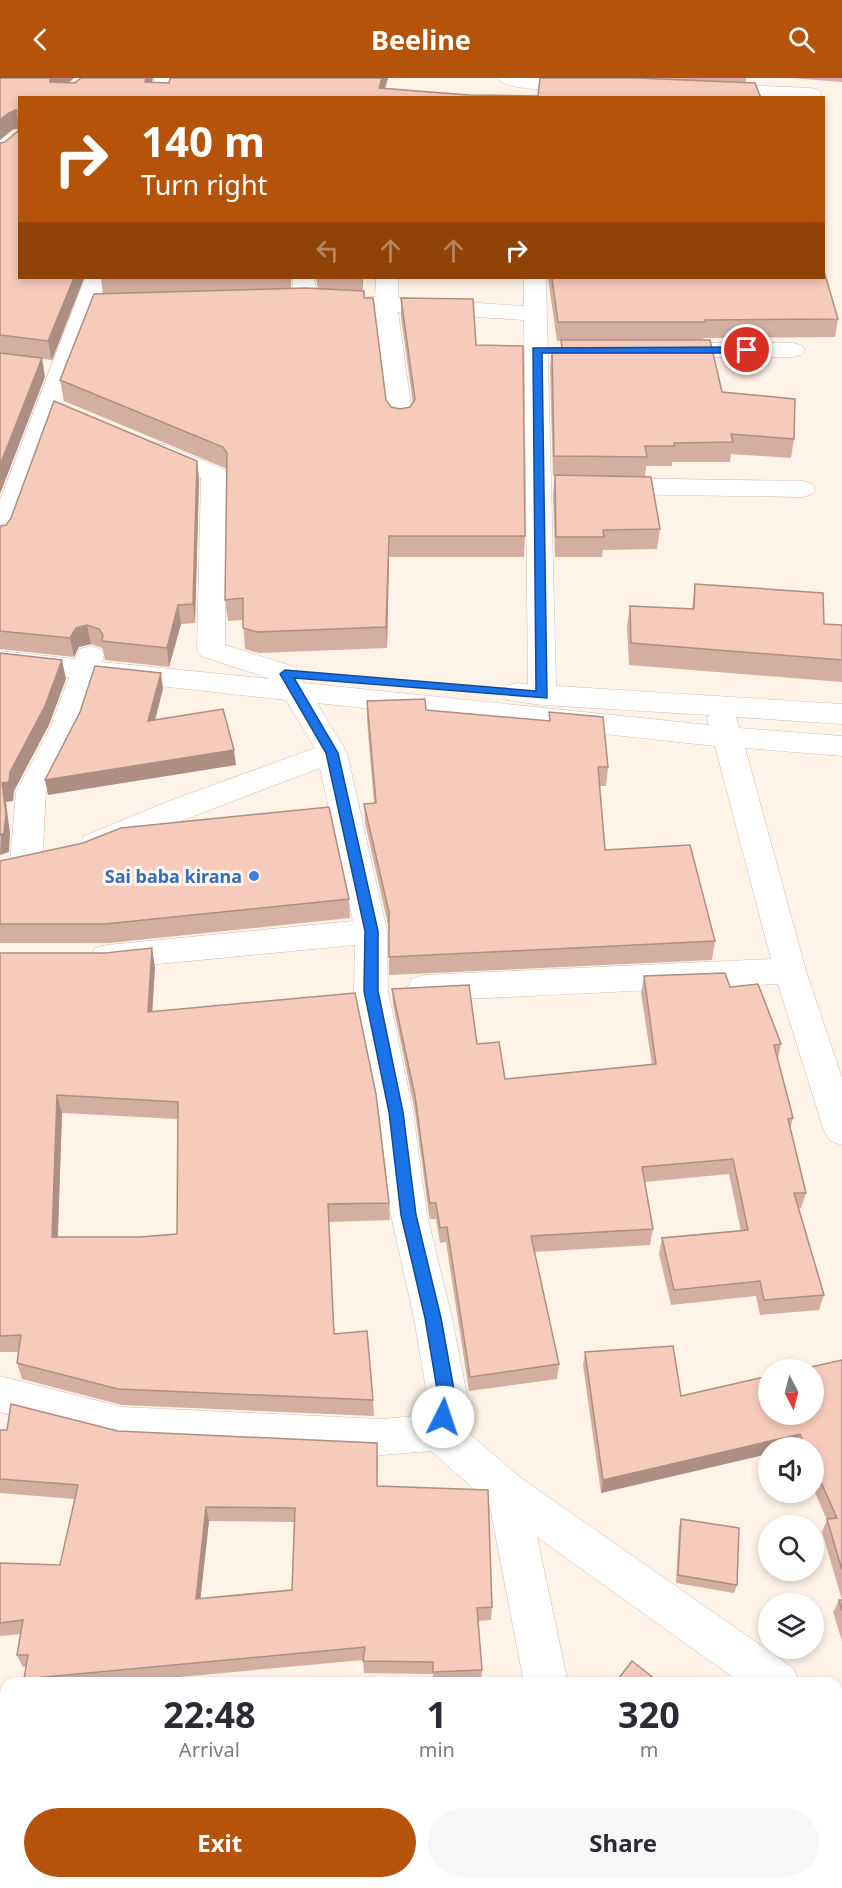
<!DOCTYPE html>
<html lang="en">
<head>
<meta charset="utf-8">
<style>
	body { margin:0; font-family:"Noto Sans",sans-serif; background:#f7f7f7; color:#2b2b33; height:100vh; display:flex; flex-direction:column; font-size:22px; white-space:nowrap }
	* { box-sizing:border-box; margin:0 }
	p { font-size:20px; color:#7c7c81 }
	.icon { flex:none; width:33px; height:33px; fill:none; stroke:currentColor; stroke-width:2; stroke-linecap:round; stroke-linejoin:round }
	.map { position:relative; flex:1; overflow:hidden }
	.details { position:absolute; left:0px; top:1599px; width:843px; height:212px; display:flex; flex-direction:column; background:#fff; border-radius:18px 18px 0 0; box-shadow:0 3px 9px #0003 }
	.details>* { flex:none }
	.hud { position:absolute; left:18px; top:18px; width:807px; height:183px; border-radius:0px; box-shadow:0 3px 9px #0003; background:#b45309; color:#fff; overflow:hidden }
	.needle { width:39px; rotate:173deg }
	.controls { position:absolute; left:758px; top:1281px; display:grid; gap:12px }
	.controls a { display:grid; place-items:center; width:66px; height:66px; border-radius:50%; background:#fff; box-shadow:0 3px 9px #0003; font-size:30px }
	.pin { position:absolute; display:grid; place-items:center; width:51px; height:51px; color:#fff; margin:-26px; border:3px solid #fff; border-radius:50%; box-shadow:0 2px 6px #0007 }
	.me { position:absolute; width:66px; margin:-33px; rotate:4deg; stroke-linejoin:round; filter:drop-shadow(0 0 4px #0008) }
	.turn { display:flex; align-items:center; gap:21px; height:126px; padding:0 24px; font-size:27px }
	.turn .icon { width:78px; height:78px; stroke-width:2.5 }
	.turn b { display:block; font-size:42px; line-height:51px }
	.lanes { display:flex; align-items:center; height:57px; padding:0 24px; background:#0003; justify-content:center; gap:30px; direction:ltr }
	.lanes .off { opacity:.35 }
	.eta { display:flex; justify-content:space-evenly; align-items:center; height:102px; text-align:center }
	.eta b { font-size:36px; font-weight:700; line-height:42px }
	.button { display:flex; gap:12px; margin-top:auto; padding:12px 24px }
	.button a { flex:1; height:69px; border-radius:36px; background:#b45309; color:#fff; font-size:24px; font-weight:700; line-height:69px; text-align:center }
	.button a+a { background:#f7f7f7; color:#2b2b33 }
	header { display:flex; justify-content:space-between; align-items:center; height:78px; padding:0 24px; background:#b45309; color:#fff; font-size:27px; font-weight:700 }
	.map>svg:first-child { display:block }
	.lines { fill:none; stroke-linecap:round; stroke-linejoin:round }
	.minor-casing { stroke:#d5baae; stroke-width:1 }
	.minor { fill:#fff; fill-rule:evenodd }
	.wall { fill:#d4afa1; fill-rule:evenodd }
	.shaded-wall { fill:#ad8e83 }
	.building { fill:#f7cbbb; stroke:#ad8e83; stroke-width:1.5; fill-rule:evenodd }
	.route { fill:#1a73e8; stroke:#114b97; stroke-width:1.5 }
	.shop-dot { fill:#3f7fe0; stroke:#fff7ef; stroke-width:2 }
	.labels { text-anchor:middle; dominant-baseline:central; stroke-width:6; stroke-linejoin:round; paint-order:stroke }
	.shop-label { font-size:18px; font-weight:bold; fill:#366cbe; stroke:#fff7ef; text-anchor:end }
</style>
</head>
<body>
<header><svg class="icon" aria-label="back" viewBox="0 0 24 24"><path d="M15 5l-7 7 7 7"/></svg>Beeline<svg class="icon" aria-label="search" viewBox="0 0 24 24"><circle cx="10" cy="10" r="6"/><path d="M15 15l6 6"/></svg></header>
<div class="map">
<svg width="842" height="1810" viewBox="0 0 842 1810">
	<rect width="100%" height="100%" fill="#fff2e7"/>
	<g class="lines">
		<g class="minor-casing">
			<g id="minor">
				<path d="M155,0H175L169,20H149Z"/>
				<path d="M497,0H585L592,2L595,6L592,10L585,12C566,11 508,15 497,0Z"/>
				<path d="M714,6L811,10L818,12L821,16L820,20H754L707,16L704,12L707,8Z"/>
				<path d="M0,55L20,58V68L0,67Z"/>
				<path d="M85,200H107L13,458L9,464L0,466V422Z"/>
				<path d="M292,200H314L318,221L315,226L274,229L266,227L263,222L266,217L294,215Z"/>
				<path d="M376,200H398V220L524,228V200H546L556,608L842,626V646L736,639L739,650L842,658V678L745,670L806,893L842,1000V1067L830,1063L824,1053L778,906L424,923L412,919L407,910L412,901L424,897L771,881L715,668L317,625L347,675L387,853L388,913L413,1034L427,1137L452,1240L468,1323L460,1348L521,1400L793,1590L800,1605H741L537,1459L568,1605H524L489,1424L431,1373L382,1377L122,1365L0,1334V1298L122,1329L382,1341L424,1337L428,1323L414,1240L391,1137L379,1034L354,913L355,867L107,891L95,888L91,879L95,870L107,867L353,843L320,690L191,739L106,774L95,777L84,774L80,766L84,758L169,723L315,670L286,622L96,601L81,648L46,714L42,784L37,792L26,795L15,792L10,784L16,714L51,648L69,599L0,591V573L75,581L80,571L90,568L100,571L104,577L102,584L271,601L201,578L197,572L201,400L147,377L144,372L147,367L156,365L165,367L223,391L227,396L225,567L295,589L304,605L709,647L707,640L709,637L542,627L506,622L502,615L506,608L516,605L528,606L524,242L398,234L413,342L410,347L401,349L392,347L389,342L375,233L322,228L319,223L322,218L330,216L375,219Z"/>
				<path d="M668,265H793L801,267L805,272L801,277L793,279H668L660,277L656,272L660,267Z"/>
				<path d="M607,400L803,403L812,406L816,411L812,416L803,419L607,416L598,413L594,408L598,403Z"/>
				<path d="M837,1625L842,1627V1672L837,1670Z"/>
				<path d="M154,1804H200L201,1810H155Z"/>
				<path d="M570,1804H616L618,1810H572Z"/>
			</g>
		</g>
		<use href="#minor" class="minor"/>
	</g>
	<g class="wall">
		<path d="M0,0H74L69,4L169,5L170,0H388L385,11L469,17L538,18L540,0H746V5L761,18L20,20L84,200L52,282L0,275V65L5,64L18,53L19,50L12,52L0,62Z"/>
		<path d="M791,0H842V4Z"/>
		<path d="M101,200H291V211H318L316,200H363L362,213L386,322L391,329L400,331L410,329L413,325L401,240V220L476,267L525,458L524,479H389L387,570L259,575L245,571L243,542L228,543L225,522L227,393L225,390L64,323L60,302L103,216Z"/>
		<path d="M548,200H824L838,241L835,259L703,260L722,314L794,361L791,380L731,376L730,384H672V388H646L645,399L660,451L657,471L603,472L602,479H555L553,417L555,398H553L550,289L552,270H561V263H557Z"/>
		<path d="M197,383L199,401L195,545L181,546L169,589L105,582L103,572L102,570L91,566L79,569L74,579L0,571V448L6,447Z"/>
		<path d="M695,506L824,546L842,547V604L629,587L627,549L630,528L692,531Z"/>
		<path d="M367,623L426,632L549,643V634L608,689L606,708H599L605,772L715,863L712,882L389,897V851L365,745L364,726L374,725L367,642Z"/>
		<path d="M0,783L349,821L350,840L109,865H0Z"/>
		<path d="M0,875L155,889L152,934L389,1125L390,1142L329,1144L334,1256L373,1322L374,1338L122,1327L22,1301L17,1285L19,1274H0ZM62,1035L178,1041L177,1156L140,1159H58Z"/>
		<path d="M644,898L730,909L781,966L778,981L793,1040L790,1052L806,1115L801,1130H799L824,1217L819,1232L760,1237L756,1218L671,1227L659,1176L662,1160L741,1153L729,1096L645,1104L653,1151L650,1167L534,1174L559,1286L557,1301L469,1313L446,1164L440,1165L436,1141H430L429,1137L415,1034L393,927L392,911L477,966L505,1001L652,987L641,915Z"/>
		<path d="M585,1274L681,1318L842,1282V1563L833,1534L839,1522H842L822,1454L827,1442L813,1410V1370H768L601,1415L583,1287Z"/>
		<path d="M0,1352L118,1353L378,1379L377,1408L492,1529L491,1542L478,1543L482,1592L481,1604L433,1605V1596L364,1595L363,1582L115,1605H26L24,1601L26,1589H23L17,1577L21,1556L0,1558V1485L60,1487L75,1421L0,1415ZM209,1443L294,1444L292,1512L200,1521Z"/>
		<path d="M681,1441L737,1507L734,1515L676,1505L679,1450Z"/>
		<path d="M837,1673L842,1810H830L829,1804H837Z"/>
		<path d="M712,1804H772L773,1810H712Z"/>
	</g>
	<g class="shaded-wall">
		<path d="M51,0H74L53,18L50,4V1Z"/>
		<path d="M146,0H153L148,20L145,4Z"/>
		<path d="M382,0H388L382,20L379,10Z"/>
		<path d="M16,32L19,50L12,52L0,62V42L9,35Z"/>
		<path d="M74,200H84L52,282L48,263Z"/>
		<path d="M362,200H363L362,216Z"/>
		<path d="M42,280L45,299L0,416V387Z"/>
		<path d="M197,383L199,401L195,545L193,526Z"/>
		<path d="M389,458V479L387,570L386,549Z"/>
		<path d="M178,527L181,546L169,589L167,570Z"/>
		<path d="M87,547L91,566L79,569L74,579L70,560L76,550Z"/>
		<path d="M62,582L66,601L49,647L14,713L13,723L6,724L10,755L9,774L0,777L2,705L10,694Z"/>
		<path d="M161,595L163,611L151,658L148,643Z"/>
		<path d="M234,672L236,687L48,717L45,702Z"/>
		<path d="M152,870L155,889L151,953L148,934Z"/>
		<path d="M57,1017L62,1035L57,1177L52,1159Z"/>
		<path d="M800,1356L795,1369L768,1370V1376L601,1415L603,1402Z"/>
		<path d="M206,1429L209,1443L199,1534L196,1521Z"/>
		<path d="M66,1804H74L72,1810H65Z"/>
	</g>
	<g class="building">
		<path d="M0,0H51L50,1V4L75,5L81,0H146L145,4L169,5L170,0H382L379,10L469,17L538,18L540,0H636L755,5L761,20H20V200H74L48,263L0,257V65L5,64L18,53L19,35L16,32L9,35L0,42Z"/>
		<path d="M824,193L838,241L705,242V244H558L552,200H824Z"/>
		<path d="M306,210L364,213V220H373L386,322L391,329L400,331L410,329L415,321L401,220L473,221L476,267L523,268L525,458H389L386,549L257,554L243,550V520L225,522L227,375L223,369L60,302L94,216Z"/>
		<path d="M561,262H710L722,314L795,321L794,361L731,356L733,364L674,365V368H645L647,379L554,378L552,270H562Z"/>
		<path d="M0,275L42,280L0,387Z"/>
		<path d="M54,323L197,383L193,526L178,527L167,570L102,563L103,557L99,551L87,547L76,550L70,560L0,553V448L6,447L11,440Z"/>
		<path d="M555,397L651,399L660,451L603,452L604,459H556Z"/>
		<path d="M695,506L823,515L824,546L842,547V582L631,565L630,528L694,531Z"/>
		<path d="M0,575L62,582L45,628L10,694L9,704L2,705L6,736L4,755L0,757Z"/>
		<path d="M95,588L161,595L148,643L223,631L234,672L45,702L80,634Z"/>
		<path d="M425,621L426,632L550,643L549,634L603,639L608,689H598L605,772L690,767L715,863L389,879V834L364,726L376,725L367,623Z"/>
		<path d="M329,729L349,821L105,846H0V783L83,765L121,750Z"/>
		<path d="M152,870L148,934L355,915L376,1016L389,1125L328,1126L334,1256L367,1253L373,1322L118,1311L17,1285L21,1257L0,1258V875H105ZM57,1017L178,1024L177,1156L140,1159H52Z"/>
		<path d="M725,895L730,909L758,906L781,966L774,967L793,1040L788,1041L806,1115H794L824,1217L764,1222L760,1203L674,1212L662,1160L748,1152L733,1081L642,1089L653,1151L531,1158L559,1286L470,1299L447,1149L440,1150L436,1125H430L429,1121L415,1018L392,911L469,907L477,966L499,964L505,1001L656,986L644,898Z"/>
		<path d="M673,1268L681,1318L768,1298V1336H813V1292H798L842,1282V1492L827,1441L837,1440L813,1386V1370H806L800,1356L603,1402L585,1274Z"/>
		<path d="M11,1326L118,1353L377,1365V1408L488,1412L492,1529L477,1530L482,1592L433,1594V1584L363,1583L365,1569L24,1601L28,1577H17L23,1542L0,1545V1485L60,1487L78,1407L0,1401V1352H7ZM206,1429L295,1430L292,1512L196,1521Z"/>
		<path d="M681,1441L739,1450L737,1507L678,1497Z"/>
		<path d="M839,1522H842V1533Z"/>
		<path d="M632,1583L660,1605H615Z"/>
		<path d="M837,1673L842,1675V1689L838,1704L842,1706V1810H839L837,1801Z"/>
		<path d="M6,1801V1804H66L65,1810H4Z"/>
		<path d="M192,1804H363L362,1810H192Z"/>
		<rect x="434" y="1804" width="37" height="6"/>
		<path d="M716,1804H772L773,1810H716Z"/>
	</g>
	<path class="route" d="M533,270L747,269L751,272L747,275H542L547,620L294,600L338,675L378,853V913L403,1034L416,1137L441,1240L456,1323L449,1344L443,1346L437,1344L435,1339L439,1323L425,1240L401,1137L389,1034L364,913L365,853L326,675L280,596L285,592L536,613Z"/>
	<circle class="shop-dot" cx="254" cy="798" r="6"/>
	<g class="labels">
		<g class="shop-label">
			<text x="242" y="798">Sai baba kirana</text>
		</g>
	</g>
</svg>
<div class="controls">
<a><svg class="needle" viewBox="-14 -14 28 28"><path d="M0-13l5 13h-10z" fill="#e53935"/><path d="M0 13l5-13h-10z" fill="#7c7c81"/></svg></a>
<a><svg class="icon" aria-label="sound" viewBox="0 0 24 24"><path d="M4 9h4l5-4v14l-5-4H4zM17 9q2 3 0 6"/></svg></a>
<a><svg class="icon" aria-label="search" viewBox="0 0 24 24"><circle cx="10" cy="10" r="6"/><path d="M15 15l6 6"/></svg></a>
<a><svg class="icon" aria-label="layers" viewBox="0 0 24 24"><path d="M12 4l9 5-9 5-9-5zM3 14l9 5 9-5"/></svg></a>
</div>
<div class="pin" style="left:747px;top:272px;background:#d93025"><svg class="icon" aria-label="arrive" viewBox="0 0 24 24"><path d="M6 21V4h12l-3 4 3 4H6"/></svg></div>
<svg class="me" style="left:443px;top:1339px" viewBox="-20 -20 40 40"><circle r="19" fill="#fff"/><path d="M0-13L10 11 0 6-10 11z" fill="#1a73e8"/></svg>
<div class="hud">
<div class="turn"><svg class="icon" aria-label="right" viewBox="0 0 24 24"><path d="M7 20v-9h11M14 6l5 5-5 5"/></svg><div><b>140 m</b>Turn right</div></div>
<div class="lanes"><svg class="icon off" aria-label="left" viewBox="0 0 24 24"><path d="M17 20v-9H6M10 6l-5 5 5 5"/></svg><svg class="icon off" aria-label="ahead" viewBox="0 0 24 24"><path d="M12 20V5M6 11l6-6 6 6"/></svg><svg class="icon off" aria-label="ahead" viewBox="0 0 24 24"><path d="M12 20V5M6 11l6-6 6 6"/></svg><svg class="icon" aria-label="right" viewBox="0 0 24 24"><path d="M7 20v-9h11M14 6l5 5-5 5"/></svg></div>
</div>
<section class="details">
<div class="eta">
<div><b>22:48</b><p>Arrival</p></div>
<div><b>1</b><p>min</p></div>
<div><b>320</b><p>m</p></div>
</div>
<div class="button"><a>Exit</a><a>Share</a></div>
</section>
</div>
</body>
</html>
